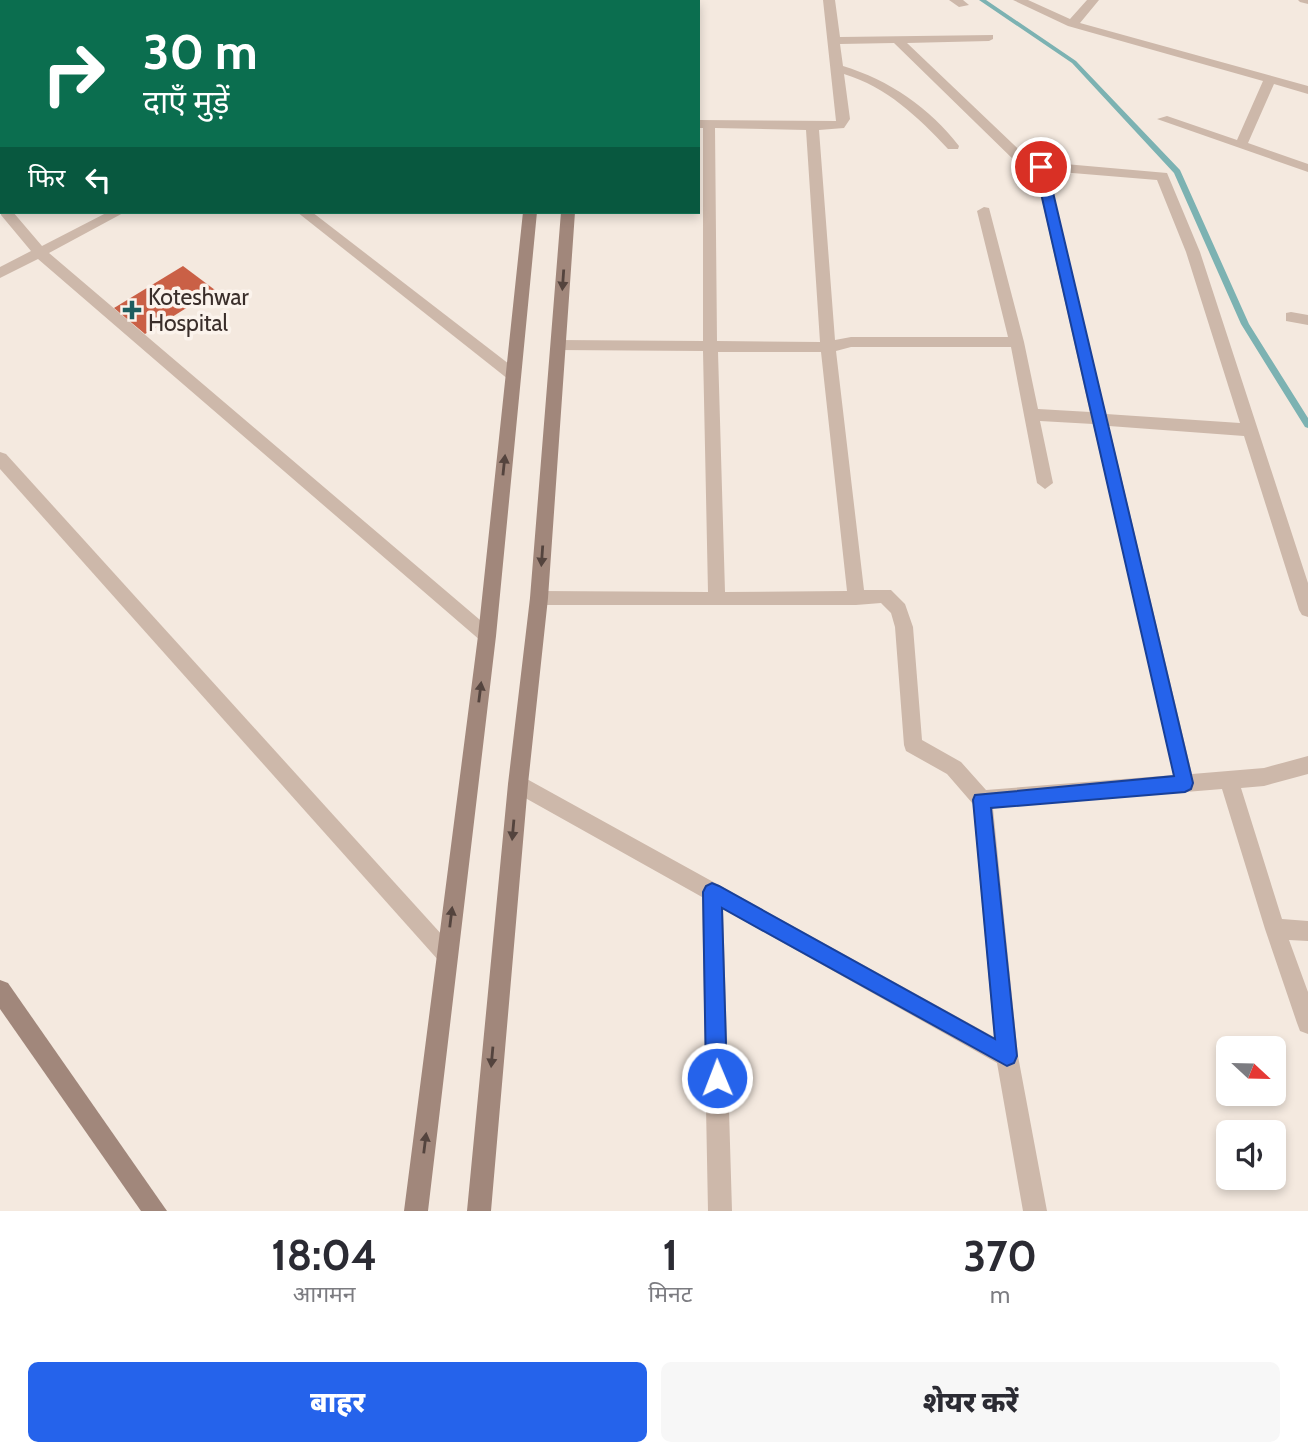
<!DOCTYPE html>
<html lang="hi">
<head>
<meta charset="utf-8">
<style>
	body { margin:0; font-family:Cabin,"Noto Sans Devanagari",sans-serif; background:#f7f7f7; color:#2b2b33; height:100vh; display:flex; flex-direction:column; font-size:26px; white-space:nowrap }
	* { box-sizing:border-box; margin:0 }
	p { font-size:23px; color:#7c7c81 }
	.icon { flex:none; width:38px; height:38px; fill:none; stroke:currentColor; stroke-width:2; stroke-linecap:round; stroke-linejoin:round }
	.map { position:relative; height:1211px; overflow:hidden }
	.panel { display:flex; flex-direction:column; background:#fff; flex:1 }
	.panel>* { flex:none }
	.hud { position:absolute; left:0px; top:0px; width:700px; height:214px; box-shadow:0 4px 10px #0003; background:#0b6e4f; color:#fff; overflow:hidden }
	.needle { width:46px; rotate:112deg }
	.controls { position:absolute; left:1216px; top:1036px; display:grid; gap:14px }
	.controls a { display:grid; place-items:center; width:70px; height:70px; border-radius:10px; background:#fff; box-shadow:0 4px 10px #0003; font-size:35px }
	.pin { position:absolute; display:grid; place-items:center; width:60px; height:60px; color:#fff; margin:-30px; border:4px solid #fff; border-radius:50%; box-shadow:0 2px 7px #0007 }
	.me { position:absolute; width:77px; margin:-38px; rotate:359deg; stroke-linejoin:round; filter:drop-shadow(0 0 5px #0008) }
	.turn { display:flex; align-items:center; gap:24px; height:147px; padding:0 28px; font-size:32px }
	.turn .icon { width:91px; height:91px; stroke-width:2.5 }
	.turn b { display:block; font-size:49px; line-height:60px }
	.then { display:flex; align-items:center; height:66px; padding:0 28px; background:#0003; gap:14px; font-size:26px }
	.eta { display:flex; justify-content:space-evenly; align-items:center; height:119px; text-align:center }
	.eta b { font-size:42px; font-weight:800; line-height:49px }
	.cta { display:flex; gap:14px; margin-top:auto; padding:14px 28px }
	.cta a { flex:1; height:80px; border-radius:10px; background:#2563eb; color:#fff; font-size:28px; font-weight:800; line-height:80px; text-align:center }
	.cta a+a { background:#f7f7f7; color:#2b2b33 }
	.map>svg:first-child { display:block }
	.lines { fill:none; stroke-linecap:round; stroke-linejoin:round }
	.stream { fill:#7cb2b2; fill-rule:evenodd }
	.building { fill:#ca6046 }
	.street { fill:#cdb8aa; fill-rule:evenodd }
	.secondary { fill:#a1877b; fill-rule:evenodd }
	.oneway { fill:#54443e }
	.route { fill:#2563eb; stroke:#184099; stroke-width:2 }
	.poi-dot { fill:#1d5d5e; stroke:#fbf3ec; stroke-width:2.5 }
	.labels { text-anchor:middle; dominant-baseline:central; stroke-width:7; stroke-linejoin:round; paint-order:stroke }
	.poi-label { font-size:23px; fill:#3a2e2a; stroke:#fbf3ec; text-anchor:start }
</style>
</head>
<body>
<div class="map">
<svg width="1308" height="1211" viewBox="0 0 1308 1211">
	<rect width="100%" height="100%" fill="#f4e9df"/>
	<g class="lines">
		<path class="stream" d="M979,0H986L1076,61L1180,170L1249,324L1308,418V428L1305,427L1241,324L1174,173L1072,63Z"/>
	</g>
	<path class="building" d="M183,266L215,290L145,334L114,308Z"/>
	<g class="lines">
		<g class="street">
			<path d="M4,0H18L3,2Z"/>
			<path d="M78,0H91L92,2H80Z"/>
			<path d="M823,0H835L840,37L993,35V39L989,41L907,43L1031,161L1167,173L1200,252L1308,583V617L1302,615L1299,610L1244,436L1109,426L1192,774L1264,768L1308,756V774L1264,786L1241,788L1282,919L1308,921V941L1289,940L1308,992V1034L1300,1031L1297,1023L1265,929L1222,789L993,808L1018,1056L1047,1211H1023L997,1063L723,909L732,1211H708L702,897L511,790L508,784L511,778L518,775L525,778L994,1037L973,804L947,774L906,751L904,745L895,627L891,613L881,603L856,605H539L533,603L530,598L533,593L539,591L708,592L703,351L558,350L551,345L558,340L703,341V128H698V120L836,121ZM894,43L1022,168L1035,170L1090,412L1038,409L1024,342L989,208L984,207L977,211L1008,337H851L835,340L819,130L844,128L850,119L844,74C887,87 918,117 948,149H958L959,146C930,108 889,80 843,66L840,44ZM715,128L806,130L820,342L717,341ZM1048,171L1157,180L1186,252L1240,423L1106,414ZM851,347H1011L1037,483L1045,489L1053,483L1040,421L1093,424L1174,775L986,790L961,762L922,740L913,627L905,604L891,590H864L836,351ZM718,352H821L847,591L725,592Z"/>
			<path d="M949,0H963L969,5L959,7Z"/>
			<path d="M1013,0H1028L1070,19L1087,0H1099L1080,23L1308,86V94L1274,84L1248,143L1308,164V172L1157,119L1167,116L1237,140L1263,81L1068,26Z"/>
			<path d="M1298,0H1308V4L1300,2Z"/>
			<path d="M0,45L2,46V53H0Z"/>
			<rect x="0" y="153" width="2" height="8"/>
			<path d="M1,209L2,212H13L42,246L108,212H125L49,253L493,631L496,636L493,641L487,644L481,641L38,259L0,278V267L31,251L1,215Z"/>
			<path d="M297,212H312L518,371L521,375L518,379H508Z"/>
			<path d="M1291,312L1308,315V325L1286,321V313Z"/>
			<path d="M0,452L6,454L453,947L457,954L453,961L446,965L439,961L0,469Z"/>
		</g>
		<g class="secondary">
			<path d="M295,0H308L309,2H297Z"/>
			<rect x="550" y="0" width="12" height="2"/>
			<rect x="579" y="0" width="12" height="2"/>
			<path d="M523,212H537L496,636L428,1211H404L478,636Z"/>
			<path d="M561,212H575L548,598L528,784L491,1211H467L508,784L530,598Z"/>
			<path d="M0,980L8,983L167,1211H141L0,1009Z"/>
		</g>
	</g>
	<defs><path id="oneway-solid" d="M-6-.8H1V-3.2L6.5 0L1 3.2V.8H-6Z" transform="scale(1.75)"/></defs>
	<g class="oneway">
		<use href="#oneway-solid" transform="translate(563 280) rotate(94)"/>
		<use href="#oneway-solid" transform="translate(504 465) rotate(-84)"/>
		<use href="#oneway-solid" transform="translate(542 556) rotate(94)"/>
		<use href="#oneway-solid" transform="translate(480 692) rotate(-83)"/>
		<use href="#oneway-solid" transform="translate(513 830) rotate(95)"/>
		<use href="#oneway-solid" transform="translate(451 917) rotate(-83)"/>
		<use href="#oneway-solid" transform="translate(492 1057) rotate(95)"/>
		<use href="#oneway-solid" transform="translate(425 1143) rotate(-83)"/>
	</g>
	<path class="route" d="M1041,164L1047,167L1193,783L1191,789L1185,792L991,808L1017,1056L1014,1063L1007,1066L722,908L727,1078L724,1085L717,1088L709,1085L706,1078L703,892L706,886L712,883L719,886L995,1039L973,800L975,795L1174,776L1035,167Z"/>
	<path class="poi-dot" d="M128.5 299.5h7v7h7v7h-7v7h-7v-7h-7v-7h7z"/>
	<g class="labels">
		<g class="poi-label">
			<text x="148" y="297">Koteshwar<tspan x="148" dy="26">Hospital</tspan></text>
		</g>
	</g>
</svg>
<div class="controls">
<a><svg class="needle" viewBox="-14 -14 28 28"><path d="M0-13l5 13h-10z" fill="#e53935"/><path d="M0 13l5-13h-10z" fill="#7c7c81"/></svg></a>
<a><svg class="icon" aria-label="sound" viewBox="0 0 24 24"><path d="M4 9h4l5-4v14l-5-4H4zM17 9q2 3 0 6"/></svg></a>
</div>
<div class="pin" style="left:1041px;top:167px;background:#d93025"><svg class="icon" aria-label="arrive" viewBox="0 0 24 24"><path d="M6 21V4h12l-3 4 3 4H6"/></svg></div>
<svg class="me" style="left:717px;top:1078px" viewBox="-20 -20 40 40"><circle r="17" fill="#2563eb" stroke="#fff" stroke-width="3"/><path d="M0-11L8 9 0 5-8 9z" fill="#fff"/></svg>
<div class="hud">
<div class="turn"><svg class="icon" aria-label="right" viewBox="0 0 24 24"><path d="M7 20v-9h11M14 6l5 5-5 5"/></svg><div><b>30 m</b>दाएँ मुड़ें</div></div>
<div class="then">फिर<svg class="icon" aria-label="left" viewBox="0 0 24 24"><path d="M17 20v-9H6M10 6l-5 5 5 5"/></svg></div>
</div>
</div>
<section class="panel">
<div class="eta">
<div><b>18:04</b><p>आगमन</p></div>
<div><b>1</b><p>मिनट</p></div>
<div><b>370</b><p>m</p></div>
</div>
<div class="cta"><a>बाहर</a><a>शेयर करें</a></div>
</section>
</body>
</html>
